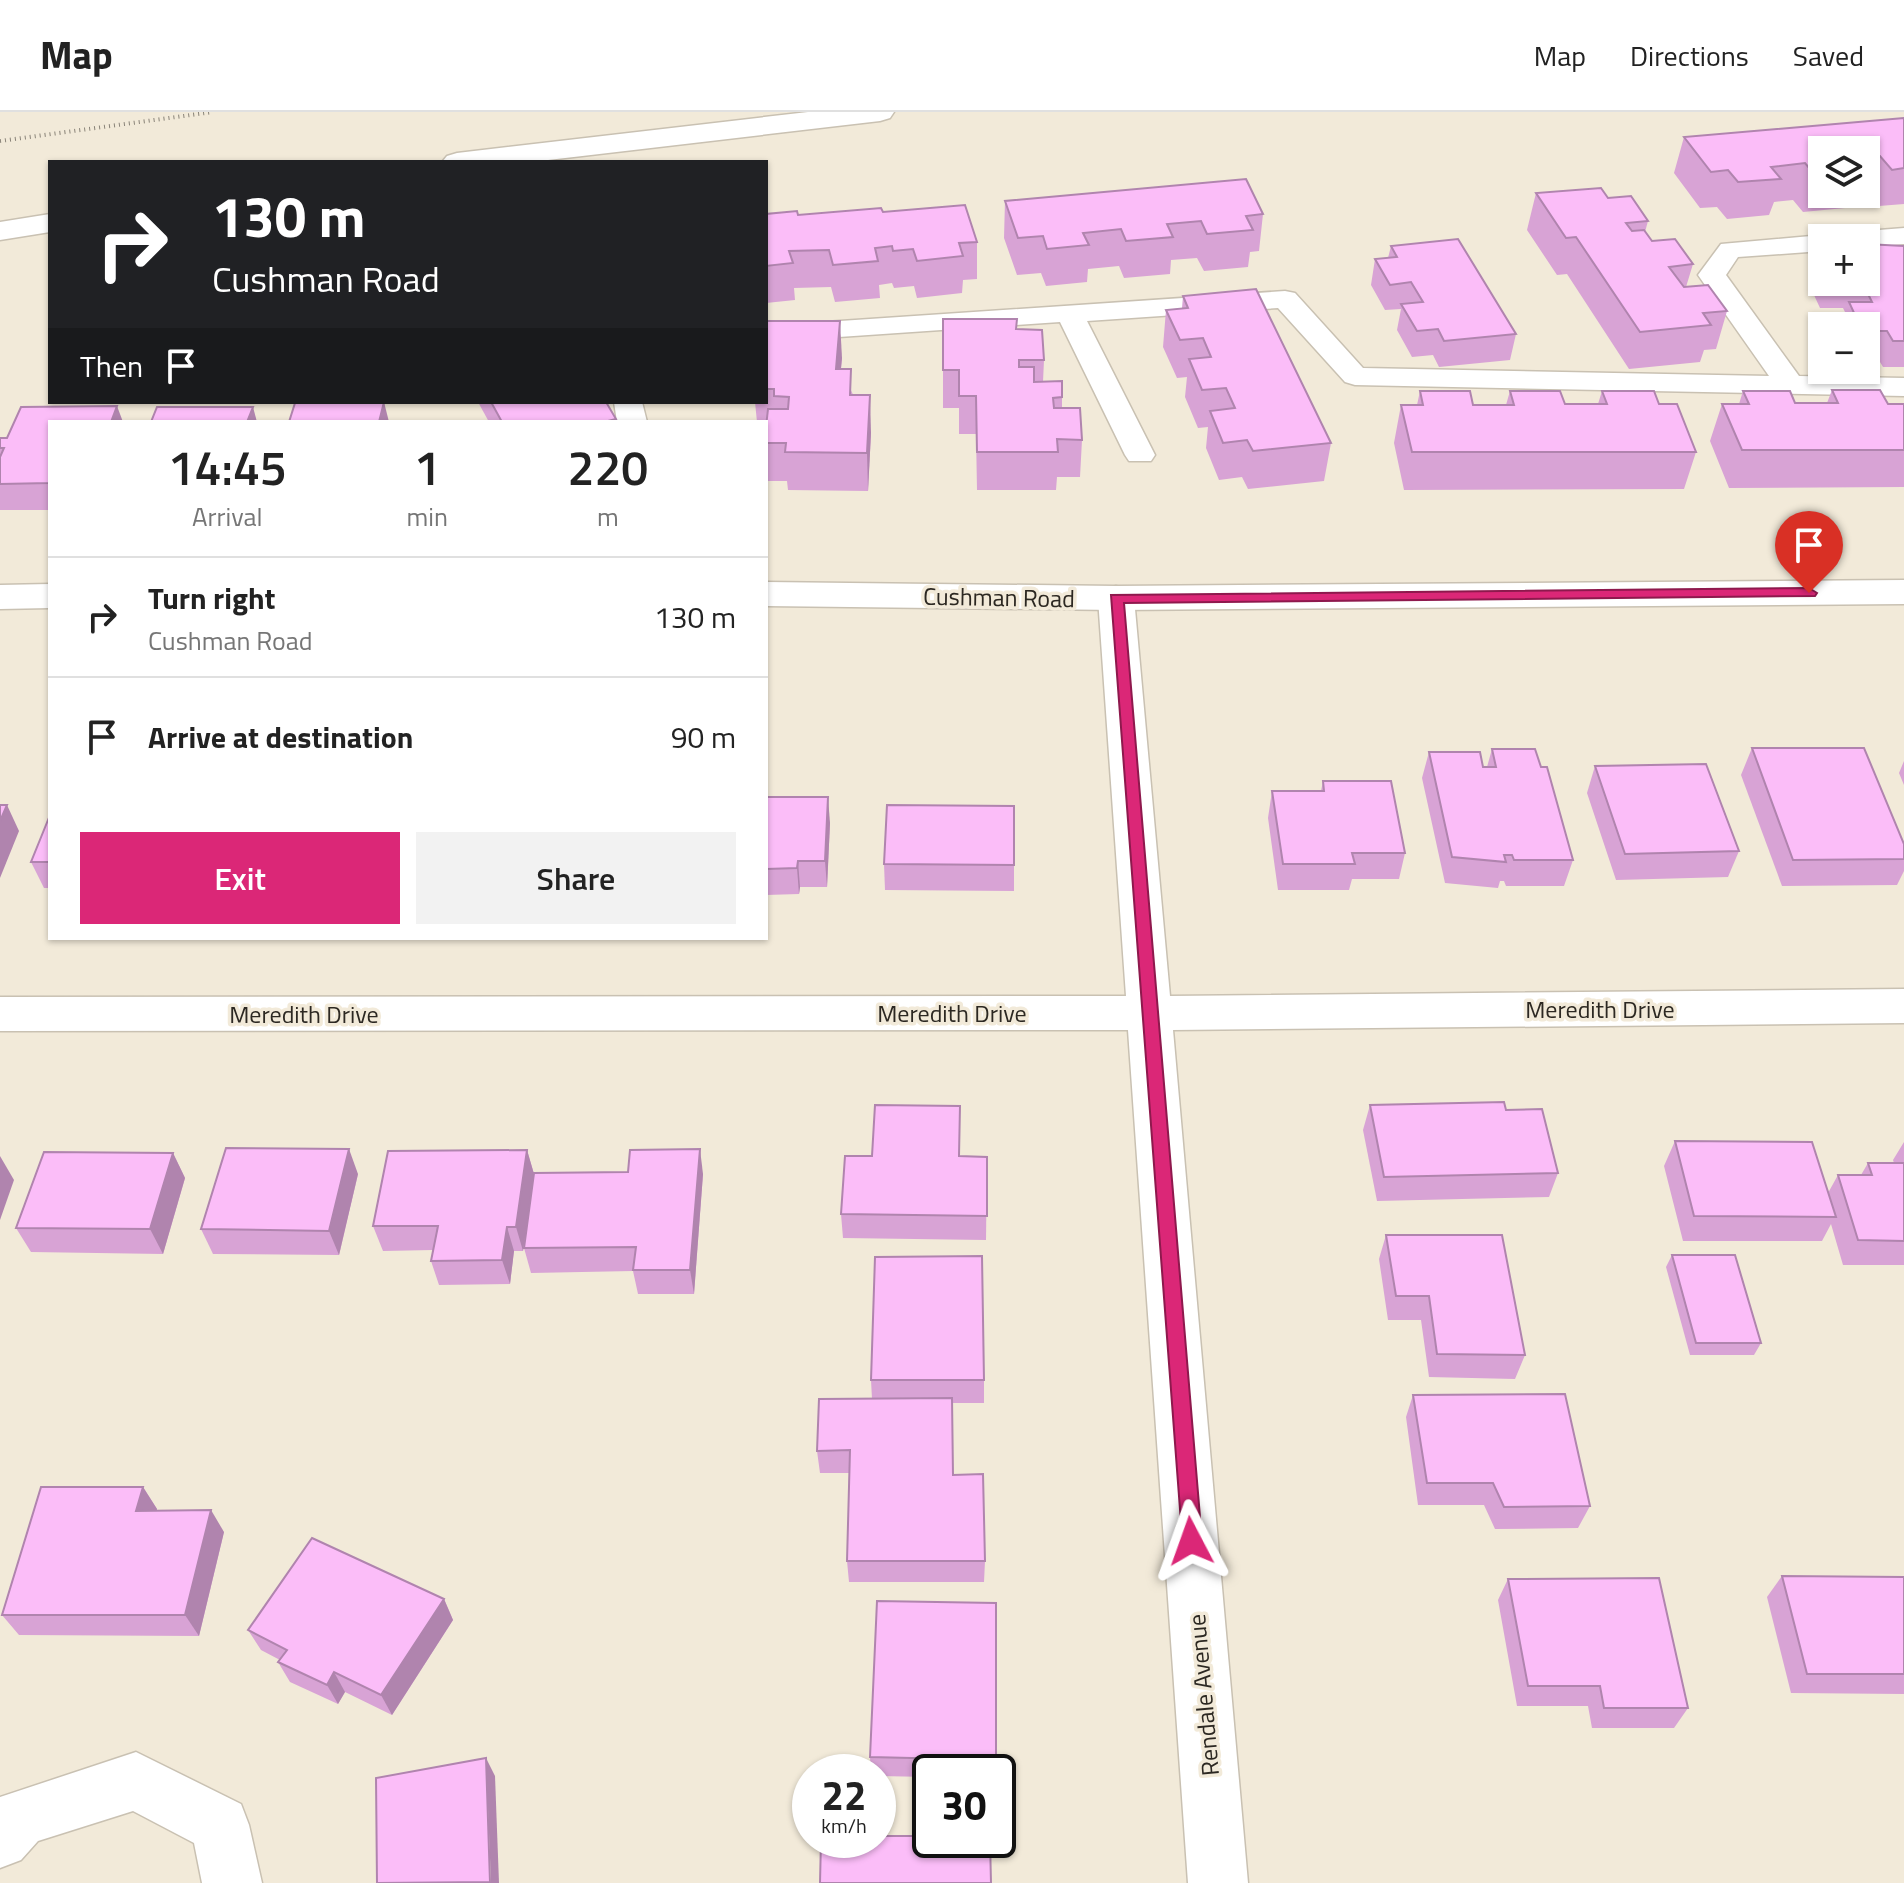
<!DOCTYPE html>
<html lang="en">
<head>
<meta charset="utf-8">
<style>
	body { margin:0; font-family:"Titillium Web",sans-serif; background:#f2f2f2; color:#222; height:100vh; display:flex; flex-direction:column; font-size:30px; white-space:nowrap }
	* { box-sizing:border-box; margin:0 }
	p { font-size:26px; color:#767676 }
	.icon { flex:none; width:44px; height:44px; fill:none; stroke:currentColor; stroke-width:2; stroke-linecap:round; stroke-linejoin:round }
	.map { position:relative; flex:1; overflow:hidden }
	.panel { position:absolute; left:48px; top:308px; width:720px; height:520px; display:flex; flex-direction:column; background:#fff; border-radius:0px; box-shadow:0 2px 6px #0004 }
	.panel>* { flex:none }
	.top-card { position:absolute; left:48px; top:48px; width:720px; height:244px; border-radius:0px; box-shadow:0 2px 6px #0004; background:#202124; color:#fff; overflow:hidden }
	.buttons { position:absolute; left:1808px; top:24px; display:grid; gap:16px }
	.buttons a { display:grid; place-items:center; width:72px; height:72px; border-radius:0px; background:#fff; box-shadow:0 2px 6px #0004; font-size:40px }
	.speed { position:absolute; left:792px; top:1642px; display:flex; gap:16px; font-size:40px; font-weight:700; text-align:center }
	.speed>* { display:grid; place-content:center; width:104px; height:104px; border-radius:50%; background:#fff; box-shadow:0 2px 6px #0004; line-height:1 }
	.speed small { font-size:20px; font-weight:400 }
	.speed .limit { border:4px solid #111; border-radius:12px; background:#fff; color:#111 }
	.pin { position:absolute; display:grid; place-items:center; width:68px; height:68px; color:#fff; margin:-82px -34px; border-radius:50% 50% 50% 0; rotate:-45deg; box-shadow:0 0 8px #0007 }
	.pin .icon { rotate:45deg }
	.me { position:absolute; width:88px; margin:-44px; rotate:356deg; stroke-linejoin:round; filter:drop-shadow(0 0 6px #0008) }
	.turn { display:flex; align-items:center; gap:28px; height:168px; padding:0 32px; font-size:36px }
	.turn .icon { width:104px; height:104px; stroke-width:2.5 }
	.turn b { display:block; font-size:56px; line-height:68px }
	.then { display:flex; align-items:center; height:76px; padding:0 32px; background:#0003; gap:16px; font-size:30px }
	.eta { display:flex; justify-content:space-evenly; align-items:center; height:136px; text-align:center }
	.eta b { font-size:48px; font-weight:600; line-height:56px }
	.button { display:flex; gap:16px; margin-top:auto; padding:16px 32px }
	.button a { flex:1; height:92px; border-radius:0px; background:#db2777; color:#fff; font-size:32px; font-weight:600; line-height:92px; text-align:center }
	.button a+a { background:#f2f2f2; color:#222 }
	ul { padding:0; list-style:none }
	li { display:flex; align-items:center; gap:24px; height:120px; padding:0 32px; border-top:2px solid #e0e0e0 }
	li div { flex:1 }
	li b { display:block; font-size:30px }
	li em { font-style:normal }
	header { display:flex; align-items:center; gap:48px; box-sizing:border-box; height:112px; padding:0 40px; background:#fff; border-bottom:2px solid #e0e0e0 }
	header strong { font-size:38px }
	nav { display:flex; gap:44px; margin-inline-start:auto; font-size:28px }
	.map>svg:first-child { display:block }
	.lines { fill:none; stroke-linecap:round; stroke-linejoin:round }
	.service-casing { stroke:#c9c1b2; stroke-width:3 }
	.minor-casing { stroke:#c9c1b2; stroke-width:3 }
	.tertiary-casing { stroke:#c9c1b2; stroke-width:3 }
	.secondary-casing { stroke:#c9c1b2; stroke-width:3 }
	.path { stroke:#898378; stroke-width:4; stroke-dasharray:1 4; stroke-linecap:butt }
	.service { fill:#fff; fill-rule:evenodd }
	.minor { fill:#fff; fill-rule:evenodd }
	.tertiary { fill:#fff; fill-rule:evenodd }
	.secondary { fill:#fff; fill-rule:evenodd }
	.wall { fill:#d8a3d5 }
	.shaded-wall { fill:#b084ae }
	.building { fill:#fbbdf8; stroke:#b084ae; stroke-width:2 }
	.route { fill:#db2777; stroke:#8e194d; stroke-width:2 }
	.labels { text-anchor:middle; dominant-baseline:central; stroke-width:7; stroke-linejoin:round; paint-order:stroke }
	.street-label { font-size:24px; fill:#2c2822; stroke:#f2ead9 }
</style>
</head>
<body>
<header>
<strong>Map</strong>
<nav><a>Map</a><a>Directions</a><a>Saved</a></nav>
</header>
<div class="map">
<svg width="1904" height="1771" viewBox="0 0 1904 1771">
	<rect width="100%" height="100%" fill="#f2ead9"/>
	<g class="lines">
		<g class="service-casing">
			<g id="service">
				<path d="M1904,116V132L1866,135V126H1853L1866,119Z"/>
				<path d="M1822,123L1832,126H1822V139L1738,145L1726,163L1799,264L1904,266V284L1355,273L1345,270L1278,196L1087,209L1155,343L1151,349H1129L1125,343L1060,210L766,230V214L1285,179L1295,181L1363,256L1769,264L1698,163L1721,132Z"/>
				<path d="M614,290H642L647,310H617Z"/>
			</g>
		</g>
		<g class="minor-casing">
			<g id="minor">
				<path d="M1116,474L1129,478L1134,486L1170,884L1904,877V911L1173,918L1248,1771H1188L1128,918L0,919V885L1126,884L1098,486L1103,478Z"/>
				<path d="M136,1640L241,1692L249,1713L262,1771H202L194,1731L133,1699L38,1729L21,1748L0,1756V1685Z"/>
			</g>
		</g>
		<g class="tertiary-casing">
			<g id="tertiary">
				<path d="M1904,468V492L1116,498L766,494V470L1116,474Z"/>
				<path d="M50,472V496L0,497V473Z"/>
			</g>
		</g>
		<g class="secondary-casing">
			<g id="secondary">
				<path d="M808,0H894L890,6L880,9L531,50H442L447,44L457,41Z"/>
				<path d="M50,102V120L0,128V110Z"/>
			</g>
		</g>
		<path class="path" d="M0,29L213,0"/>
		<use href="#service" class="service"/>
		<use href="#minor" class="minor"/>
		<use href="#tertiary" class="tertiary"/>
		<use href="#secondary" class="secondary"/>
	</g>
	<g class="wall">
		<path d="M1904,6V92L1879,94L1867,80H1866V38H1822V82H1850L1845,96L1803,100L1793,88L1774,90L1769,103L1727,107L1717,95L1700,96L1674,61L1684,25Z"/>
		<path d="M1536,81L1608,86L1648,109L1645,120L1652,129L1693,152L1686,175L1727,199L1716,237L1704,238L1700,250L1629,257L1567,162L1557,163L1527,118Z"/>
		<path d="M1005,89L1263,102L1259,139L1250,140L1248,155L1204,159L1197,146L1171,148L1170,162L1124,166L1119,154L1088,157L1087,170L1046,174L1041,161L1017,163L1004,126Z"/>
		<path d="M883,100L977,130V167L963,168L962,181L917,186L914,174L894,176L892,171L879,173L880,186L835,190L831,175L794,176L795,188L766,191V102L798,103Z"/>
		<path d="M1391,134L1516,222L1510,248L1439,255L1433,243L1412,245L1397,218L1401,197L1385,198L1371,173L1375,147L1388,146Z"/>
		<path d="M1904,134V255H1883L1877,245H1866V214H1840L1845,200L1843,196H1820L1808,170L1817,144H1822V170H1866Z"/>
		<path d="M1183,184L1331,331L1324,369L1248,377L1242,365L1219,368L1206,336L1208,315L1198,316L1185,285L1187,265L1177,266L1163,235L1166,198L1182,196Z"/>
		<path d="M943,207L1016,217L1044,248L1043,270L1062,285V296L1082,328L1080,365H1057L1056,378H977L976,322H959V296H943Z"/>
		<path d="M766,209L842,246L841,257L871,321L868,379L788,378L787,369H767L766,310H757L755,290H766Z"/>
		<path d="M1832,278L1888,292H1904V375L1729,376L1710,329L1722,292H1739L1743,279L1795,291H1827Z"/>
		<path d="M1420,279L1473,293H1506L1510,279L1565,292H1598L1602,279L1659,292L1696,340L1684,377L1404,378L1394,331L1401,293H1417Z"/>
		<path d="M478,290H606L617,310H489Z"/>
		<path d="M50,310V398H0V326H7Z"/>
		<path d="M1752,636L1904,732V759L1897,773L1782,774L1741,663Z"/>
		<path d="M1492,637L1573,748L1564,774H1506L1504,769H1500L1498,776L1445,771L1422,666L1429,640L1487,655Z"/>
		<path d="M1904,649V673L1899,661Z"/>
		<path d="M1595,654L1739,739L1728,765L1616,768L1587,681Z"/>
		<path d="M1323,669L1405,741L1399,767H1352L1349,778H1278L1268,706L1272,679H1321Z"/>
		<path d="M766,685L830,711L827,775H800L799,782L766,783Z"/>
		<path d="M50,703V776H44L31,750Z"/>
		<path d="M884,752L1014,753V779L885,778Z"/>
		<path d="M1370,993L1506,998L1558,1061L1549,1085L1377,1089L1363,1018Z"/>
		<path d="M1675,1029L1828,1081L1838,1063H1861L1868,1051H1894L1893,1048L1904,1030V1153H1843L1831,1112L1822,1129H1683L1664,1054Z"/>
		<path d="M527,1038L534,1062L523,1139H514L510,1172L439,1173L431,1149L433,1138L383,1139L373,1114Z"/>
		<path d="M173,1041L185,1066L163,1142L31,1140L16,1116Z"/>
		<path d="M960,1044L987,1045L986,1128L843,1126L841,1102Z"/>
		<path d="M358,1062L339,1143L213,1142L201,1117Z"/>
		<path d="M703,1062L694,1182H638L633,1159L531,1161L524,1136Z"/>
		<path d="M1386,1123L1525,1243L1515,1267L1429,1265L1421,1208H1388L1379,1147Z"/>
		<path d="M1672,1143L1761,1231L1754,1243H1690L1666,1155Z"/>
		<path d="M871,1268H984V1291H952L953,1363L985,1449L984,1470H849L847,1449L849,1361H820L817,1339L872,1287Z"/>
		<path d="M1413,1283L1590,1394L1578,1416L1495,1417L1484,1393H1418L1406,1305Z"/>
		<path d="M143,1375L157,1397V1399L224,1420L199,1524L19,1523L2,1503Z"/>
		<path d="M1782,1464L1904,1465V1582L1791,1581L1767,1485Z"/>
		<path d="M1508,1467L1688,1596L1674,1616H1592L1588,1594H1517L1498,1488Z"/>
		<path d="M444,1487L453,1508L392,1603L345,1580L338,1592L290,1570L278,1550L280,1548L261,1538L248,1518Z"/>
		<path d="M870,1645L996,1648V1660H930V1665L878,1664V1660H871Z"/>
	</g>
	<g class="shaded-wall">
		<path d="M840,209L842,246L837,294L836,257Z"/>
		<path d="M870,283L871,321L868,379L867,341Z"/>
		<path d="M384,290L389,310H379Z"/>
		<path d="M117,294L123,310H111Z"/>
		<path d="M253,295L257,310H247Z"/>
		<path d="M828,685L830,711L827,775L825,749Z"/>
		<path d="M7,693L19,719L0,766V709Z"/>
		<path d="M798,749L800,775L799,782L797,756Z"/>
		<path d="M349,1037L358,1062L339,1143L329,1119Z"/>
		<path d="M700,1037L703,1062L694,1182L690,1158Z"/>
		<path d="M527,1038L534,1062L523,1139L516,1115Z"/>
		<path d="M173,1041L185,1066L163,1142L150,1117Z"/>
		<path d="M0,1044L14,1068L0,1108Z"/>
		<path d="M507,1115L514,1139L510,1172L502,1148Z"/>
		<path d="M143,1375L157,1397L150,1420L136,1399Z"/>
		<path d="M211,1398L224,1420L199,1524L185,1503Z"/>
		<path d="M444,1487L453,1508L392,1603L381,1583Z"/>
		<path d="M334,1560L345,1580L338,1592L327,1573Z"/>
		<path d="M486,1646L495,1664L499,1771H491Z"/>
	</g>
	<g class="building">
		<path d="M1904,6V56L1892,58L1880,44L1866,45V38H1822V63H1815L1805,51L1771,55L1781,67L1738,70L1728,58L1711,60L1684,25Z"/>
		<path d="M1246,67L1263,102L1246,104L1253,118L1207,122L1201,109L1167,112L1173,125L1126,129L1121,117L1083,121L1089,133L1047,137L1043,124L1018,126L1005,89Z"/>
		<path d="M1601,76L1608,86L1631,84L1648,109L1626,111L1632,119L1644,118L1652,129L1675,127L1693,152L1669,155L1684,175L1708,173L1727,199L1703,201L1711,213L1640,220L1576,125L1566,126L1536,81Z"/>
		<path d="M965,93L977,130L959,131L963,144L917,149L913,137L893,139L892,134L875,136L878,149L833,153L829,138L789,139L793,151L766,154V102L797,99L798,103L881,96L883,100Z"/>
		<path d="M1458,127L1516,222L1444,229L1438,217L1417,219L1401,192L1423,190L1411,170L1390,173L1375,147L1397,145L1391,134Z"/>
		<path d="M1866,132L1904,134V229H1893L1887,219H1866V214H1860L1849,190H1872L1867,180L1857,179L1852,170H1866Z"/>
		<path d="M1817,144H1822V154Z"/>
		<path d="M1256,177L1331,331L1253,339L1247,328L1223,331L1210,299L1235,296L1226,276L1202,278L1189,247L1211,245L1203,226L1180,228L1166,198L1188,196L1183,184Z"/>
		<path d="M943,207H1017L1016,217L1042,218L1044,248H1019V255H1034V270L1062,269V285L1053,286L1054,296H1080L1082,328L1057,327L1058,340H977L976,284H959V258H943Z"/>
		<path d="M766,209H840L836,257H851L850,283H870L867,341L785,340L786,331H766V315L768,297H788L789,285L774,284V277H766Z"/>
		<path d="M1832,278H1880L1888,292H1904V338H1742L1722,292H1749L1743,279H1790L1795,291H1838Z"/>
		<path d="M1420,279H1470L1473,293H1514L1510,279H1560L1565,292H1607L1602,279H1654L1659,292H1677L1696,340H1412L1401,293H1423Z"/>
		<path d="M384,290L379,310H289L295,291Z"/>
		<path d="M491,290H606L616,307L604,310H502Z"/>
		<path d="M117,294L111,310H50V371L0,372V345L4,336H0V326H7L21,295Z"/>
		<path d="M157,295H253L247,310H151Z"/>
		<path d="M1752,636H1864L1904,732V747L1793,748Z"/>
		<path d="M1492,637H1535L1541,655H1547L1573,748H1514L1512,743H1504L1506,750L1452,745L1429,640H1480L1483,655H1496Z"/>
		<path d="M1706,652L1739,739L1625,742L1595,654Z"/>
		<path d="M1323,669H1391L1405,741H1352L1355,752H1283L1272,679H1324Z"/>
		<path d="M766,685H828L825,749H798L797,756L766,757Z"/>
		<path d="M0,693H7L0,709Z"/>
		<path d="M887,693L1014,694V753L884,752Z"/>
		<path d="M50,703V750H31Z"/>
		<path d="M1504,990L1506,998L1542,997L1558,1061L1384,1065L1370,993Z"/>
		<path d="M875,993L960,994L959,1044L987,1045V1104L841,1102L845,1044H872Z"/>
		<path d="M1675,1029L1812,1030L1836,1105L1694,1104Z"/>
		<path d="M226,1036L349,1037L329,1119L201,1117Z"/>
		<path d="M700,1037L690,1158H633L636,1135L524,1136L534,1061L628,1060L630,1038Z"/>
		<path d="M527,1038L516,1115H507L502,1148L431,1149L438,1114H373L388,1039Z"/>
		<path d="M44,1040L173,1041L150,1117L16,1116Z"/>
		<path d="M1868,1051H1904V1129L1858,1128L1838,1063H1872Z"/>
		<path d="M1386,1123H1502L1525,1243L1437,1242L1429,1184H1396Z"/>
		<path d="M1672,1143H1735L1761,1231H1696Z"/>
		<path d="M982,1144L984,1268H871L875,1145Z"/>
		<path d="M1565,1282L1590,1394L1504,1395L1493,1371H1427L1413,1283Z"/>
		<path d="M952,1286L953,1363L983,1362L985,1449H847L850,1338L817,1339L819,1287Z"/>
		<path d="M41,1375H143L136,1399L211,1398L185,1503H2Z"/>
		<path d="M312,1426L444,1487L381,1583L334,1560L327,1573L278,1550L287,1538L248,1518Z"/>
		<path d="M1782,1464L1904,1465V1562H1807Z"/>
		<path d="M1659,1466L1688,1596H1604L1600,1574H1528L1508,1467Z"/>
		<path d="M877,1489L996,1491V1648L870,1645Z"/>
		<path d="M486,1646L490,1770L377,1771L376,1666Z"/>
		<path d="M878,1724H930V1728H990L991,1771H820L821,1728H878Z"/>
	</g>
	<path class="route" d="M1809,476L1817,481L1815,484L1124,491L1202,1429L1198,1437L1191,1440L1183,1437L1111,483Z"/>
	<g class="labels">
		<g class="street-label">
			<text transform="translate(999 485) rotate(1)">Cushman Road</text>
			<text x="1600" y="897">Meredith Drive</text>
			<text x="952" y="901">Meredith Drive</text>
			<text x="304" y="902">Meredith Drive</text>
			<text transform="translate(1203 1583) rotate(-95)">Rendale Avenue</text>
		</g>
	</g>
</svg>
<div class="buttons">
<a><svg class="icon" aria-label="layers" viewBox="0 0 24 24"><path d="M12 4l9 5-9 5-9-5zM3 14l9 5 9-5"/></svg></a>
<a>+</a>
<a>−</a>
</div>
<div class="speed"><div>22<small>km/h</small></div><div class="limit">30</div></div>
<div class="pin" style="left:1809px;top:481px;background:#d93025"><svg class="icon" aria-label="arrive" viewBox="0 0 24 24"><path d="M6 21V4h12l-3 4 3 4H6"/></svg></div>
<svg class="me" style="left:1191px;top:1429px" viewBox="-20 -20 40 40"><path d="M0-17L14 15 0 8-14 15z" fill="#db2777" stroke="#fff" stroke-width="4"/></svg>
<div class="top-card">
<div class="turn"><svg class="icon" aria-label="right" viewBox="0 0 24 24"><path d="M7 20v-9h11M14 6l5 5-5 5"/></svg><div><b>130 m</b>Cushman Road</div></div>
<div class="then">Then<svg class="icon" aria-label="arrive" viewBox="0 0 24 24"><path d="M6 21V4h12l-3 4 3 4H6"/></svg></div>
</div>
<section class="panel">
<div class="eta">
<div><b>14:45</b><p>Arrival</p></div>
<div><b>1</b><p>min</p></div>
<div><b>220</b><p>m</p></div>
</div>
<ul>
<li><svg class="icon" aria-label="right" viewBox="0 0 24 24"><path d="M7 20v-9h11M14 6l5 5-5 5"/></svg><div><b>Turn right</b><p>Cushman Road</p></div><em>130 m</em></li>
<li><svg class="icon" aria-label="arrive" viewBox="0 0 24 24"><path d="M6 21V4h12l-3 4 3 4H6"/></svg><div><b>Arrive at destination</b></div><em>90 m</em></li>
</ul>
<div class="button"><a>Exit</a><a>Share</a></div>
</section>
</div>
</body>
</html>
